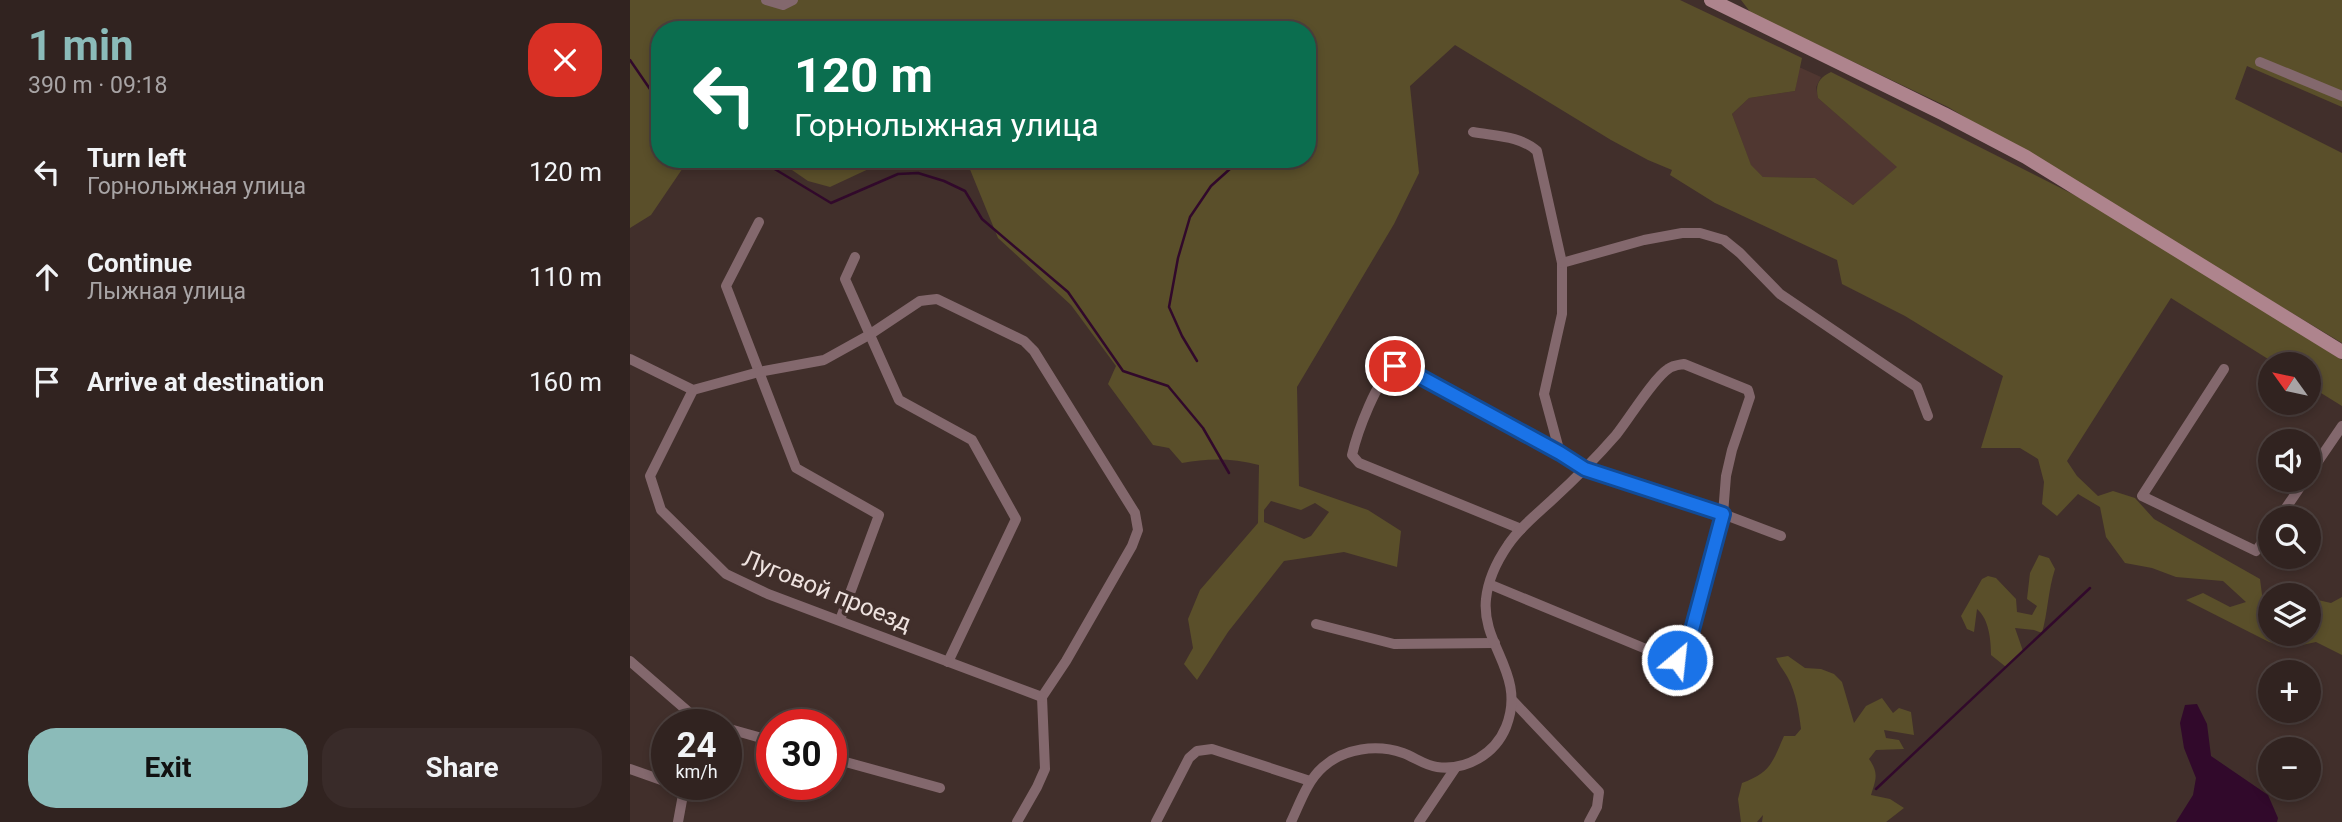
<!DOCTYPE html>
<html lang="en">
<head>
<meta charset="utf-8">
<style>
	body { margin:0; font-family:Roboto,sans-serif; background:#392b29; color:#f1f3f6; height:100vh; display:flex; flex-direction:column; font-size:26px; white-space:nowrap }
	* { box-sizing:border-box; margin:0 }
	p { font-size:23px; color:#a8a4a5 }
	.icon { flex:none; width:38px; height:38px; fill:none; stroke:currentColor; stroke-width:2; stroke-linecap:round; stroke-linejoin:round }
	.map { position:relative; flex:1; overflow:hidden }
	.drawer { display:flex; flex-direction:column; background:#312320; width:630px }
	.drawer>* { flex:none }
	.banner { position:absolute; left:21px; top:21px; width:665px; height:147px; border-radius:28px; box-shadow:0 4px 10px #0003,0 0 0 2px #4c403e; background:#0b6e4f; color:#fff; overflow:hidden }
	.needle { width:46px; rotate:303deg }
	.buttons { position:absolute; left:1628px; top:352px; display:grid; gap:14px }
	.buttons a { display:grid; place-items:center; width:63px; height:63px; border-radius:50%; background:#312320; box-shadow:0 4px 10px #0003,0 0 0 2px #4c403e; font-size:35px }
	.speed { position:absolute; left:21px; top:709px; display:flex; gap:14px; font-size:35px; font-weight:700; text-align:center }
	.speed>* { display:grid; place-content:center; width:91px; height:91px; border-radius:50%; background:#312320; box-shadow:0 4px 10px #0003,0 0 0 2px #4c403e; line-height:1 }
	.speed small { font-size:18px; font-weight:400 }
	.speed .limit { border:10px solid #d22; background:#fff; color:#111 }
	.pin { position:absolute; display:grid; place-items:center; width:60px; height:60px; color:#fff; margin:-30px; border:4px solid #fff; border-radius:50%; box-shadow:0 2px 7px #0007 }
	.me { position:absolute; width:77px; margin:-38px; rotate:28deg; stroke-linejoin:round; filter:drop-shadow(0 0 5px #0008) }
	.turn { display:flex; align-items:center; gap:24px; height:147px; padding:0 28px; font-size:32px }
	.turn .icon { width:91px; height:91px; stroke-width:2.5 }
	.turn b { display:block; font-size:49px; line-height:60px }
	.round { display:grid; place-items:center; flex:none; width:74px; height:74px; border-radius:28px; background:#392b29 }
	.summary { display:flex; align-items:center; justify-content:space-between; height:119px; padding:0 28px }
	h1 { font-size:42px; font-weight:700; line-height:52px; color:#8bbbb9 }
	.action { display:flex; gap:14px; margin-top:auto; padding:14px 28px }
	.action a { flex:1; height:80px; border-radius:28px; background:#8bbbb9; color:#111; font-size:28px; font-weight:700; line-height:80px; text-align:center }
	.action a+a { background:#392b29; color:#f1f3f6 }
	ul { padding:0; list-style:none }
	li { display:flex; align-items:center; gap:21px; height:105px; padding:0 28px }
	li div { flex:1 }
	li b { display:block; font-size:26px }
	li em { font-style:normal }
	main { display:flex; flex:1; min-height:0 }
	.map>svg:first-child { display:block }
	.built { fill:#503731 }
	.green { fill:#5a4f2a; fill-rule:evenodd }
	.water { fill:#31092b }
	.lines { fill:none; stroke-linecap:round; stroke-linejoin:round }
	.stream { stroke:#31092b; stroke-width:2.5 }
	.street { stroke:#83686d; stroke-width:10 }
	.secondary { stroke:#ae848d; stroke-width:14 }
	.route-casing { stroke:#114b97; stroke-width:18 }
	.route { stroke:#1a73e8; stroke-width:12 }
	.labels { text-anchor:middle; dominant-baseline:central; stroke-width:7; stroke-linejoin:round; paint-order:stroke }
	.street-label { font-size:24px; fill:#eee2df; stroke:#412f2b }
</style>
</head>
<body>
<main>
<section class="drawer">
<div class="summary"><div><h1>1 min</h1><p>390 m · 09:18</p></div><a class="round" style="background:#d93025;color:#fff"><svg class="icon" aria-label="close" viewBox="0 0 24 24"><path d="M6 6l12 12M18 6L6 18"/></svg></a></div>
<ul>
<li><svg class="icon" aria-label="left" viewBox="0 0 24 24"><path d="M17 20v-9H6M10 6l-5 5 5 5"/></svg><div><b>Turn left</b><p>Горнолыжная улица</p></div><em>120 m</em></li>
<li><svg class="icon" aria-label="ahead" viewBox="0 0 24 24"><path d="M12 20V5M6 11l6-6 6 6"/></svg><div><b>Continue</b><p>Лыжная улица</p></div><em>110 m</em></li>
<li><svg class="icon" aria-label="arrive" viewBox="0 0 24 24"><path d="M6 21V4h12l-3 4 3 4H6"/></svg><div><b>Arrive at destination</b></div><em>160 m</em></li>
</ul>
<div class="action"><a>Exit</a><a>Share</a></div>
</section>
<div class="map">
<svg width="1712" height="822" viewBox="0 0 1712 822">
	<rect width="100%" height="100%" fill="#412f2b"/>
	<path class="built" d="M1169,67L1191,77L1186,87L1188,98L1268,167L1223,205L1185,178L1133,177L1121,166L1102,114L1119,98L1165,91Z"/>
	<g class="green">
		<path d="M0,0H1050L1172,58L1165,91L1119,98L1102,114L1121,165L1133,177L1185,178L1223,205L1267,167L1188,98C1185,84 1189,78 1201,72L1480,213L1712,360V406L1678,385V364H1646L1541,298L1437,461L1447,476L1468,496L1483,491L1505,498L1524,519L1630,579L1634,610L1640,612V634H1678V595H1652L1656,583C1668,582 1681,590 1688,600L1701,603L1712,597V655L1686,642L1658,648L1639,642L1556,600L1573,593L1600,607L1616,602L1593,581L1546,577L1522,568L1495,563L1476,537L1470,507L1448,494L1427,516L1412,504L1414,482L1408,459L1390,448H1351L1373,376L1275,316L1212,284L1207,260L1085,203L1040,175L1042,170L1018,160L981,140L825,45L780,86L789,173L764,224L667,387L669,486L738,510L771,531L767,567L714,552L654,561L598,632L567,680L554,664L563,648L558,619L570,590L628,523L629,465C601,458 579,458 552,463L539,448L523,445L478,384L486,366L441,305L368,238L339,167L296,159H677V30H30V159H59L21,215L0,228ZM641,501L671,510L685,503L699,512L681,536L674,539L634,522V510Z"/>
		<path d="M1111,0H1712V107L1617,66L1605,99L1712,153V343L1318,107L1121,13Z"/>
		<path d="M146,159H260L200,187L178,181Z"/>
		<path d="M1409,555L1419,558L1425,569C1418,590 1418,612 1412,633L1404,630L1385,628L1393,651L1376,667L1361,655C1361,640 1359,619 1347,609L1344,632L1337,629L1331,616L1352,579L1358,576L1366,578L1386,599L1387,612L1402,615L1407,606L1397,599L1400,573Z"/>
		<path d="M1158,656L1175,668L1191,669L1204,674L1212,682L1224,723L1236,706L1252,698L1263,713L1269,708L1281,712L1284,735L1254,730L1256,738L1269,740L1274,749L1246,750L1239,759C1249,773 1246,779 1241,795L1260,799L1274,808L1256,822H1132L1133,815L1127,822H1111L1108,799L1112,783C1141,772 1142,763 1154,736H1165L1171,729C1169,712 1166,693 1158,678C1154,671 1149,665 1146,658Z"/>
	</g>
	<path class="water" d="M1567,704L1577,724L1581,756L1638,795L1648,818L1647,822H1546L1563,795L1566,778L1554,748L1550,723L1555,705Z"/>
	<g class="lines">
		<g class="stream">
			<path d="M0,60L22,92L30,97"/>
			<path d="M128,159L201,203L268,174L288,173L314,181L335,191L352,219L438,292L493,371L538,386L573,428L599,473"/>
			<path d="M567,361L552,336L539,307L548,258L560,217L581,186L611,159"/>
			<path d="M1246,789L1460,588"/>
		</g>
		<g class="street">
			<path d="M136,0L153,5L163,0"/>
			<path d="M1630,62L1712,96"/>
			<path d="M843,132C865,136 891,136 907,151L932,263V314L914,394L930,453"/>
			<path d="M129,222L96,286L166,468L249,515L210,620"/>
			<path d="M225,257L215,279L269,400L342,440L386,519L318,662"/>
			<path d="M932,263L1014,240L1052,233H1070L1094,240L1110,253L1150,294L1287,387L1298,416"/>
			<path d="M0,359L63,390L129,372L194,360L239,335L290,301L298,300L307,299L394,341L404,351L505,513L508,530L502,546L436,661L412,697L415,769L407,787L387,822"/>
			<path d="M1594,369L1512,496L1626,551L1640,531"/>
			<path d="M63,390L20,476L31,510L96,574L138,594L412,697"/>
			<path d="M1678,476L1712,426"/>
			<path d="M1649,518L1675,480"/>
			<path d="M891,529L729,463L722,455C727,433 747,378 765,366L776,369L930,453L955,469L1093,514L1151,536"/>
			<path d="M686,624L764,644L865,643"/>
			<path d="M0,661L69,721L68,724"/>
			<path d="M883,701L969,792L967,807L959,822"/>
			<path d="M69,721L83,724"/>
			<path d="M96,728L142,741"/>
			<path d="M201,758L310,788"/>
			<path d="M0,769L37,782"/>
			<path d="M48,822L55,784"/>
			<path d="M526,822L559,758L567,751L582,749L680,781"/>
			<path d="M661,822C670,803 677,781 693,767C714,748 747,744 773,753C784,757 796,766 807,767C836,771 865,754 876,727C897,674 851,646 856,599C858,580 867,561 878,545C889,528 907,514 922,500C945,479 966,458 986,435C999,419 1023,379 1038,369C1043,365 1048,365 1054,364L1118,390L1120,397L1102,450L1096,476L1093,514L1055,656L1047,660L1033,656L859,584"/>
			<path d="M789,822L826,767"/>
		</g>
		<path class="secondary" d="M1081,0L1314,114L1396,157L1712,352"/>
	</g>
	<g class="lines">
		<g class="route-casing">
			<path id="route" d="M765,366L776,369L930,453L955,469L1093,514L1055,656L1047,660"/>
		</g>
		<use href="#route" class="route"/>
	</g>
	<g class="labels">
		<g class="street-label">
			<text transform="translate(197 591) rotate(22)">Луговой проезд</text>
		</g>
	</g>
</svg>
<div class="buttons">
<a><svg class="needle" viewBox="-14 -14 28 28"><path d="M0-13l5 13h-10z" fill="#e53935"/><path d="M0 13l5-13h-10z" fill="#a8a4a5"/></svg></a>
<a><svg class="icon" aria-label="sound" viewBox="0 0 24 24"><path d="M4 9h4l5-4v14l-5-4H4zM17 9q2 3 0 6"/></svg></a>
<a><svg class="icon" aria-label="search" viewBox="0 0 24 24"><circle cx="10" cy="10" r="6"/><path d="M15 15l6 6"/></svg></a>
<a><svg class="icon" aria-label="layers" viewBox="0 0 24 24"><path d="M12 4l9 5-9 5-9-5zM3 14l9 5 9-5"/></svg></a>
<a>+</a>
<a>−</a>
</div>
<div class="speed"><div>24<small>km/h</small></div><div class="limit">30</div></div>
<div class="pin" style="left:765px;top:366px;background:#d93025"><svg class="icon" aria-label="arrive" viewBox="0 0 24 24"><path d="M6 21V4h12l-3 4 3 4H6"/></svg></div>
<svg class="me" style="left:1047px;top:660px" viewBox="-20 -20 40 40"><circle r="17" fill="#1a73e8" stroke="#fff" stroke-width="3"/><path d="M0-11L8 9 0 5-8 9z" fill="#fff"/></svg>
<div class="banner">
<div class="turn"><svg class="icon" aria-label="left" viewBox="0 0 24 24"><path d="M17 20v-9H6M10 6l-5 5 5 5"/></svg><div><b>120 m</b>Горнолыжная улица</div></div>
</div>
</div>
</main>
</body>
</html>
